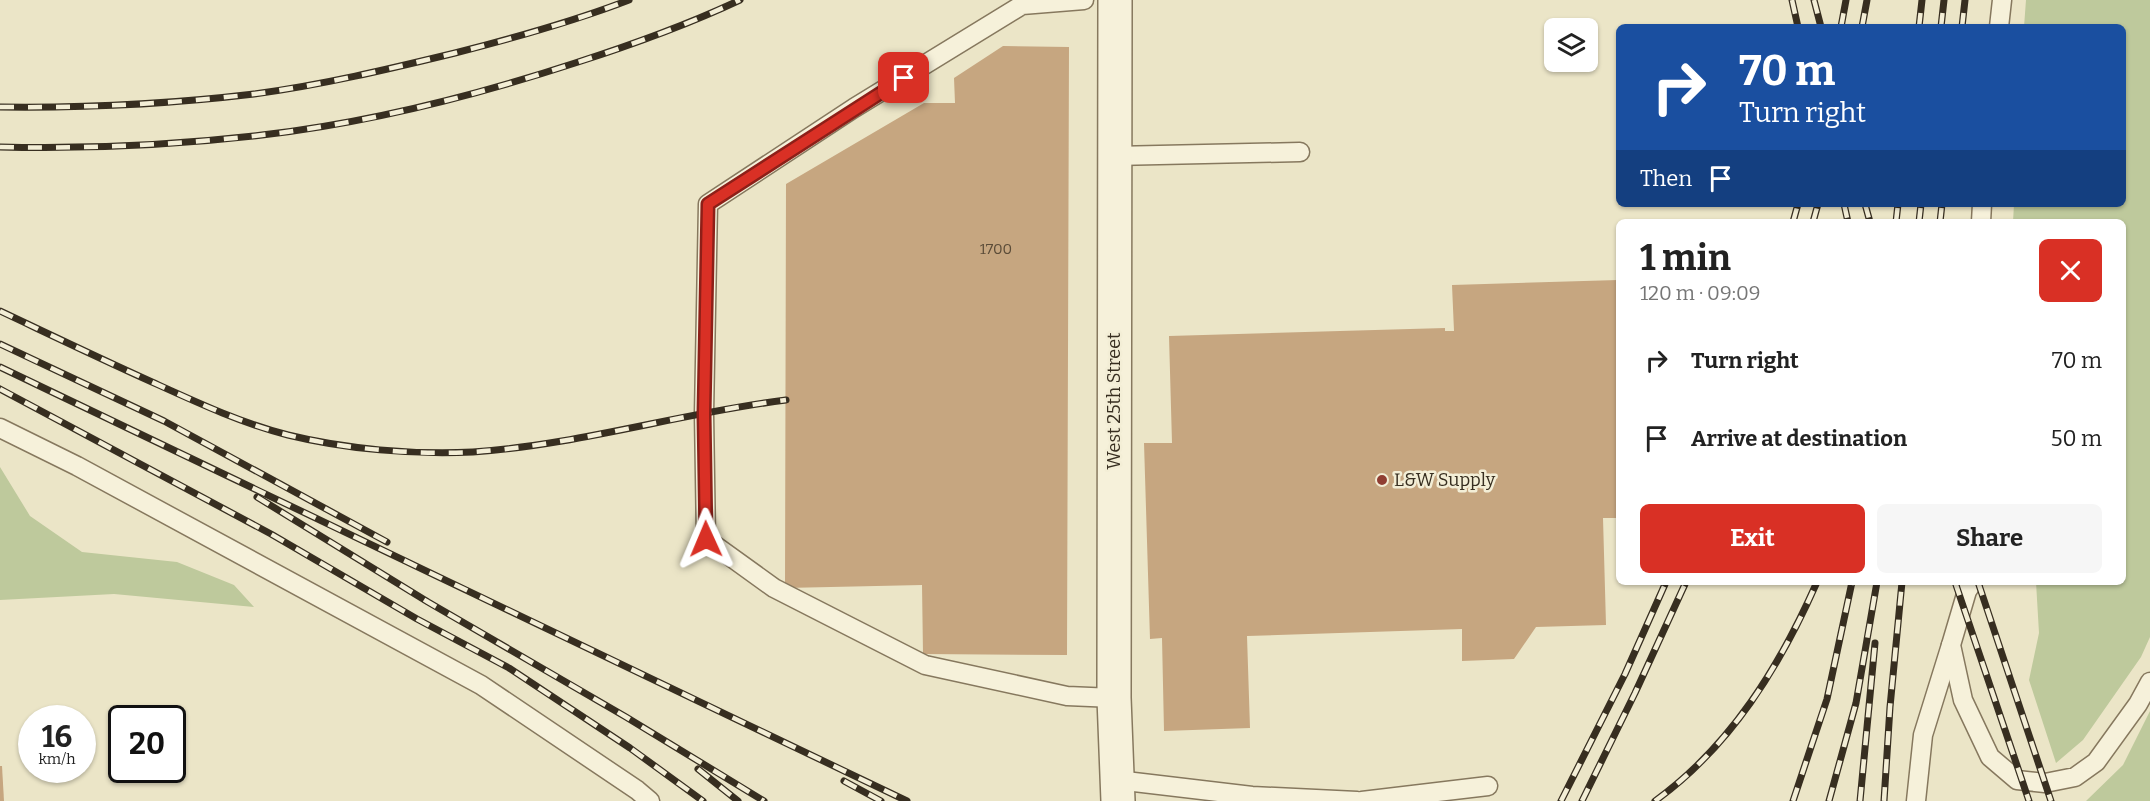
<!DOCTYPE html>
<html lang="en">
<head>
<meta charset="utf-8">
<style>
	body { margin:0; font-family:Bitter,serif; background:#f6f6f6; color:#222; height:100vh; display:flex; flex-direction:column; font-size:22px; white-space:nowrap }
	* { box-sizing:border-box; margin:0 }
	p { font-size:20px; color:#767676 }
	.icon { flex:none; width:33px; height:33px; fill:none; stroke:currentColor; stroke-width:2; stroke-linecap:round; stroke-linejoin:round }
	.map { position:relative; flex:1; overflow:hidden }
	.side { position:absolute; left:1616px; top:219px; width:510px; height:366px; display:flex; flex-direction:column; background:#fff; border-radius:9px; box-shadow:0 2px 4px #0004 }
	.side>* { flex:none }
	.guide { position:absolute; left:1616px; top:24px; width:510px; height:183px; border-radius:9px; box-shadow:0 2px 4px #0004; background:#1a4fa0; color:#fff; overflow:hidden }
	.tools { position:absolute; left:1544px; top:18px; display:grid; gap:12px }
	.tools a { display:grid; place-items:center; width:54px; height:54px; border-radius:9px; background:#fff; box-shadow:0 2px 4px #0004; font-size:30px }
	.speed { position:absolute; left:18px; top:705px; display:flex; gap:12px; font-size:30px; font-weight:700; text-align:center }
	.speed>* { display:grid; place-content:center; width:78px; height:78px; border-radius:50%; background:#fff; box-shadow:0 2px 4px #0004; line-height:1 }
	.speed small { font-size:15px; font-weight:400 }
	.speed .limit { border:3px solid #111; border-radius:9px; background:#fff; color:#111 }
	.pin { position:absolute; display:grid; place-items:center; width:51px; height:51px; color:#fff; margin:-26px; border-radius:12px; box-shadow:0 3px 9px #0006 }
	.me { position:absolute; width:66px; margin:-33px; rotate:359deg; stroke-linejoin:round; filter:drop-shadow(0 0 4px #0008) }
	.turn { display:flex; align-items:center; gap:21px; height:126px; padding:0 24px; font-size:27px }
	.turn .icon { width:78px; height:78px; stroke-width:2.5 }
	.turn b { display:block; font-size:42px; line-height:51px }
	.then { display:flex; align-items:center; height:57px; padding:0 24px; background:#0003; gap:12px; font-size:22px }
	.round { display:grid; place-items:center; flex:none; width:63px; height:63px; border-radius:9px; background:#f6f6f6 }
	.overview { display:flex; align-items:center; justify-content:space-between; height:102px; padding:0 24px }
	h1 { font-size:36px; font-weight:700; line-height:45px }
	.button { display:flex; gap:12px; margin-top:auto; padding:12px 24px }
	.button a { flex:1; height:69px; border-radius:9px; background:#d93025; color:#fff; font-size:24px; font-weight:700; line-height:69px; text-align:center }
	.button a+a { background:#f6f6f6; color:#222 }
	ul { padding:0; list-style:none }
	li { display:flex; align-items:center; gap:18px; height:78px; padding:0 24px }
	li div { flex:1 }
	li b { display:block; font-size:22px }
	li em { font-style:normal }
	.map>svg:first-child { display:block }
	.green { fill:#bec99c }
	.building { fill:#c6a680 }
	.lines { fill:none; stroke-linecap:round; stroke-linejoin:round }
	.lane-casing { stroke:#86785e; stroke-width:21 }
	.street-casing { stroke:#86785e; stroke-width:36 }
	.lane { stroke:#f6f1da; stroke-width:18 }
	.street { stroke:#f6f1da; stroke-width:33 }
	.rail-casing { stroke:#372e20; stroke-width:7 }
	.rail { stroke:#f3eed6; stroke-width:4.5; stroke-dasharray:14; stroke-linecap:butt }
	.route-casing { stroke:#8d1f18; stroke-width:15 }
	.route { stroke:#d93025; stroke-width:10 }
	.poi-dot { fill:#903e32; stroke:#f3eed6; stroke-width:2 }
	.labels { text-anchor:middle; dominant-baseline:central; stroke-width:5; stroke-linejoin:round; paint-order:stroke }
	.number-label { font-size:15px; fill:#5b4c38 }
	.street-label { font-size:18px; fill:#372e20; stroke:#f3eed6 }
	.poi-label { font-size:18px; fill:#372e20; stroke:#f3eed6; text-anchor:start }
</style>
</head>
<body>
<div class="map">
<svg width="2150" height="801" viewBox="0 0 2150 801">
	<rect width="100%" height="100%" fill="#ebe5c7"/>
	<g class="green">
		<path d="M2026,0H2150V637L2141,657L2083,740L2056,763L2029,680L2039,633L2036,582H2122V222H2013L2014,204H2122V27H2024Z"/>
		<path d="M0,467L30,516L82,552L177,562L234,585L254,607L114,594L0,600Z"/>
		<path d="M2150,711V801H2086L2123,765Z"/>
	</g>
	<g class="building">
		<path d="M1003,46L1069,47L1067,655L923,654L922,585L785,588L786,184L924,103H955L954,78Z"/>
		<path d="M1618,280V518H1603L1606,625L1536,627L1514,659L1462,661V629L1247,636L1250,728L1164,731L1162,638L1150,639L1144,443H1172L1169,336L1445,328V331H1454L1452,285Z"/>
		<path d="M0,766H2L4,801H0Z"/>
	</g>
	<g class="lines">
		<g class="lane-casing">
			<g id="lane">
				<path d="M1084,0L1022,5L854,108L708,204L704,414L706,539L774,588L925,665L1067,696L1114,698"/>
				<path d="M1999,27L2002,0"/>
				<path d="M1114,156L1300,152"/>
				<path d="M1981,222L1982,204"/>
				<path d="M0,428L77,466L481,685L637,790L650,801"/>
				<path d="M1973,582L1967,591L1951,645L1963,700L1990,757L2017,780L2045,783L2075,777L2096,762L2138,704L2150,682"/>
				<path d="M1117,780L1252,796L1357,801"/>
				<path d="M1362,801L1488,786"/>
				<path d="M1916,801L1923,735L1951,645"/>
			</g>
		</g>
		<g class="street-casing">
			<path id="street" d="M1115,0L1114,698L1118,801"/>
		</g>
		<use href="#lane" class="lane"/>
		<use href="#street" class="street"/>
		<g class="rail-casing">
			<g id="rail">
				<path d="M1792,0L1798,27"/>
				<path d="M1814,0L1821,27"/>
				<path d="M1841,27L1846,0"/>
				<path d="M1862,27L1867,0"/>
				<path d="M1919,27L1922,0"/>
				<path d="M1941,27L1944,0"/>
				<path d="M1962,27L1965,0"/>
				<path d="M0,107C85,108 170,104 254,94C322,85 389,69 455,53C514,38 572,22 629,0"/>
				<path d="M0,147C87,149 176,145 262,135C368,123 474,96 575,63C631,45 687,25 740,0"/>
				<path d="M1844,204L1848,222"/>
				<path d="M1865,204L1870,222"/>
				<path d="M1793,222L1798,204"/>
				<path d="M1813,222L1818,204"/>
				<path d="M1896,222L1898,204"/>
				<path d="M1919,222L1921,204"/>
				<path d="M1940,222L1942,204"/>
				<path d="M0,311C51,335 101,359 152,382C196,402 241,423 288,435C345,449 414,455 473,452C578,445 681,413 786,400"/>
				<path d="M0,344L164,421L387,542"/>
				<path d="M0,367L907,801"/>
				<path d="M0,389L271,534L417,619L509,668L630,748L703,801"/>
				<path d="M257,497L428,602L626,717L764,801"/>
				<path d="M1955,582L2029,801"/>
				<path d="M1978,582L2051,801"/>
				<path d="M698,769L738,801"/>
				<path d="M844,781L881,801"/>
				<path d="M1561,801L1625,674L1666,582"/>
				<path d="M1582,801L1635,693L1686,582"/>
				<path d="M1655,801C1731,746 1780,666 1817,582"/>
				<path d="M1793,801L1827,699L1852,582"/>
				<path d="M1829,801L1856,703L1877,582"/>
				<path d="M1860,801L1875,643"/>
				<path d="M1884,801L1890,707L1902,582"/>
			</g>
		</g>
		<use href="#rail" class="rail"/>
	</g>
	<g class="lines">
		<g class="route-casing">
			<path id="route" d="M706,539L704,414L708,204L904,78"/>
		</g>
		<use href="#route" class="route"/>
	</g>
	<circle class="poi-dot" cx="1382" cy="480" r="6"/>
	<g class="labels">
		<g class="number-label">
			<text x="996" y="249">1700</text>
		</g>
		<g class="street-label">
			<text transform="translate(1114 401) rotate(-90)">West 25th Street</text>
		</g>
		<g class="poi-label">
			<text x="1394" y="480">L&amp;W Supply</text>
		</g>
	</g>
</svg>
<div class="tools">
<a><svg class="icon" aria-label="layers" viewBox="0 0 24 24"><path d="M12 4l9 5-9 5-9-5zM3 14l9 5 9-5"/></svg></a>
</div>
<div class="speed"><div>16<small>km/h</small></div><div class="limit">20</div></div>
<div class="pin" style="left:904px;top:78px;background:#d93025"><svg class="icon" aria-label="arrive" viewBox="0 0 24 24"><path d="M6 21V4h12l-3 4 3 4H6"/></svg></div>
<svg class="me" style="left:706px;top:539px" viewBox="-20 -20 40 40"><path d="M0-17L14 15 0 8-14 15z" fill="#d93025" stroke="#fff" stroke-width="4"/></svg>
<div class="guide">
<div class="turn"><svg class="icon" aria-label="right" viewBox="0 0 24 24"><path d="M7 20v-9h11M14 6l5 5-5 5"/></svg><div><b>70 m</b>Turn right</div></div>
<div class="then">Then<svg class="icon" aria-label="arrive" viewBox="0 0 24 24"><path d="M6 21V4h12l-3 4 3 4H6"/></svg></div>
</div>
<section class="side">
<div class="overview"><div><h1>1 min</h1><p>120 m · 09:09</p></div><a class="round" style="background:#d93025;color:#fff"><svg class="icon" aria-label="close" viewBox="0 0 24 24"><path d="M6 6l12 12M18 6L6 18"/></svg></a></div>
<ul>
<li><svg class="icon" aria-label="right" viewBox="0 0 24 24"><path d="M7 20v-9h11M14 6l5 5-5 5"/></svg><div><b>Turn right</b></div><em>70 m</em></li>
<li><svg class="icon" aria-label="arrive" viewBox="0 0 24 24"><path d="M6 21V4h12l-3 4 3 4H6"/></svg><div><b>Arrive at destination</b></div><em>50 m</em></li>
</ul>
<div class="button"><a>Exit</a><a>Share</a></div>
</section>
</div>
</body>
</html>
